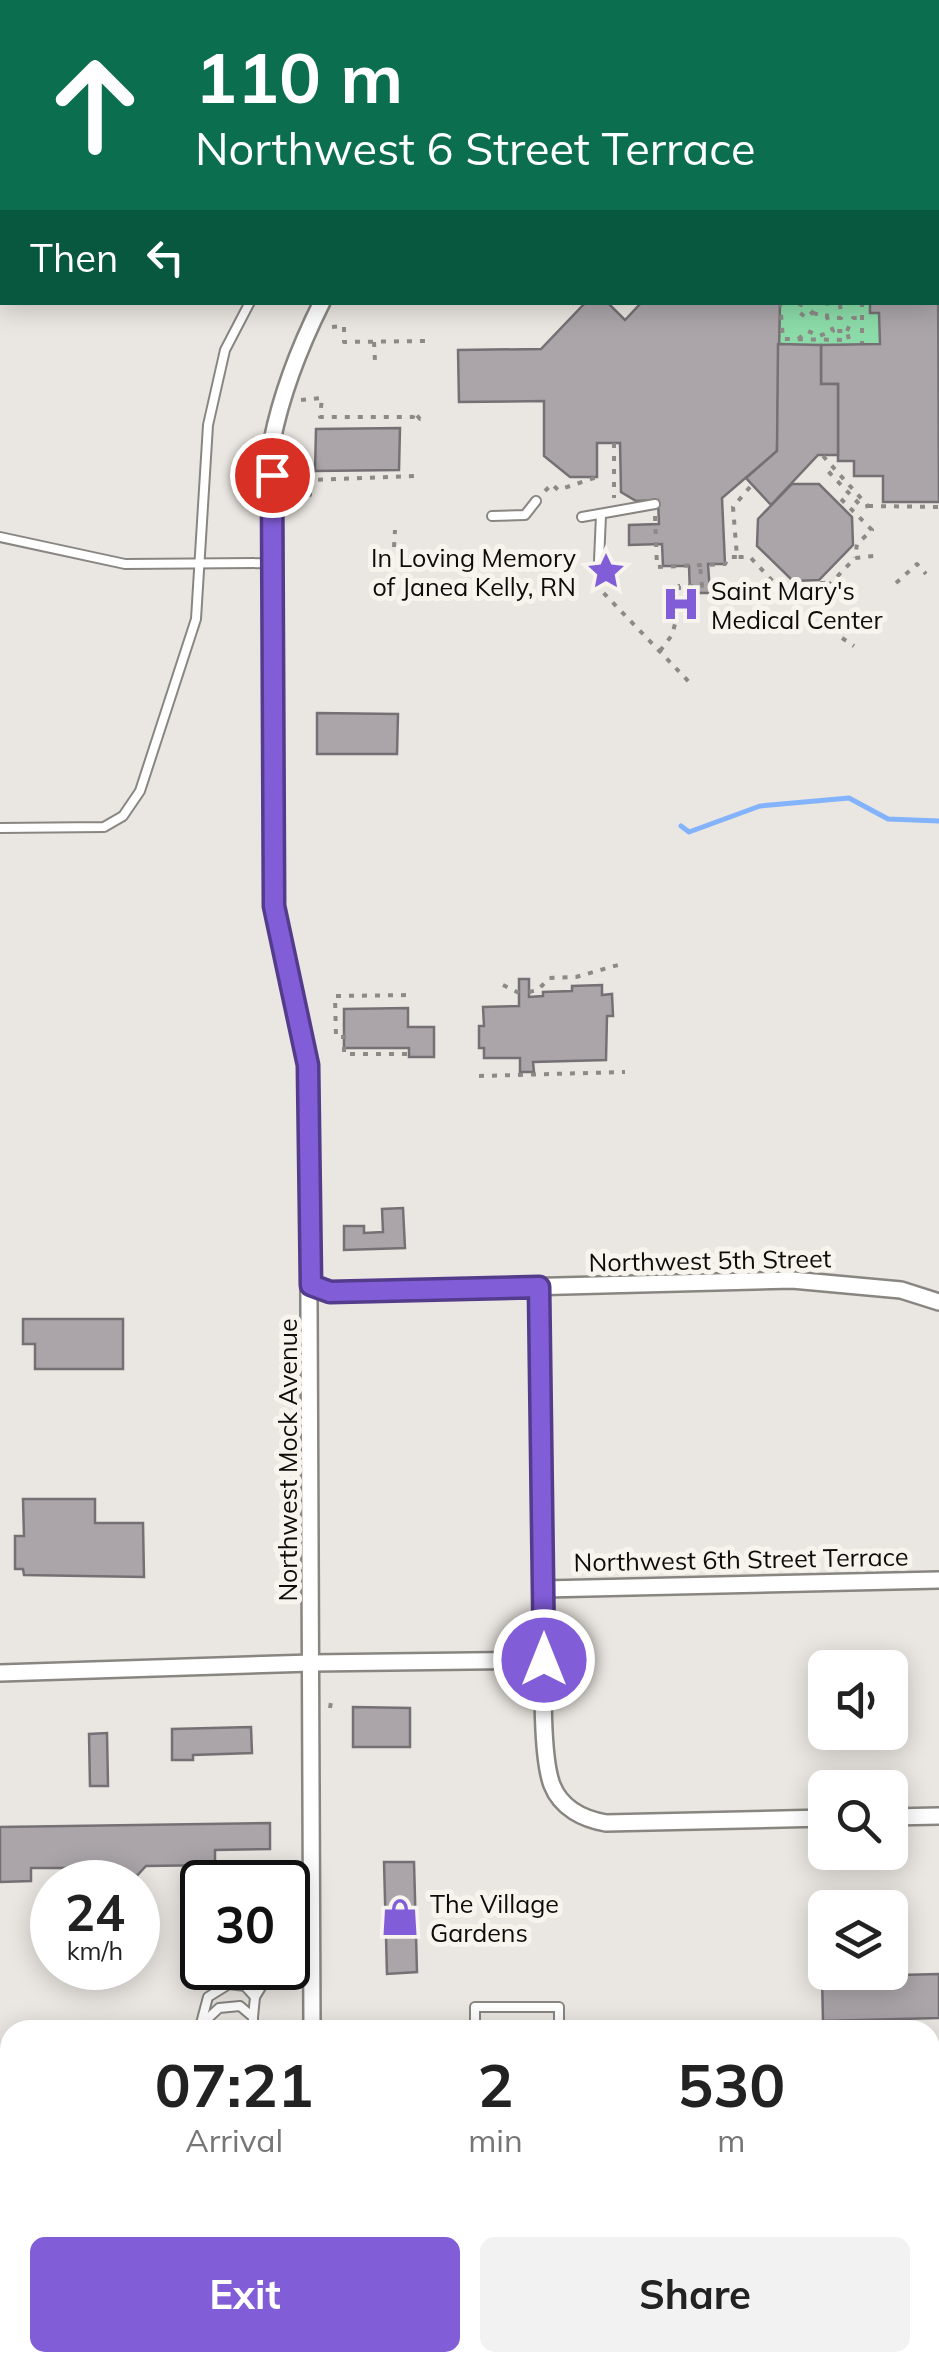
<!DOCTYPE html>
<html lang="en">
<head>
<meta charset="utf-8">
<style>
	body { margin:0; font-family:Mulish,sans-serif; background:#f2f2f2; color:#222; height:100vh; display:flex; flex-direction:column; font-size:38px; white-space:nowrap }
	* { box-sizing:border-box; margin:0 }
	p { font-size:32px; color:#767676 }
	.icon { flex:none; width:55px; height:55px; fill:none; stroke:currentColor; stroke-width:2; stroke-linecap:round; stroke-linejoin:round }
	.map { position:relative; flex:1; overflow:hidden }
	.sheet { position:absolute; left:0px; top:2020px; width:940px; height:352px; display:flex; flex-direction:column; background:#fff; border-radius:30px 30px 0 0; box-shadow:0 5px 25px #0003 }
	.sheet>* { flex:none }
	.banner { position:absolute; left:0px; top:0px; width:940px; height:305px; box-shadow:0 5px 25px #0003; background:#0b6e4f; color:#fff; overflow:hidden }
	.tools { position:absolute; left:808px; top:1650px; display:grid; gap:20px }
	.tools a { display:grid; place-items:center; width:100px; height:100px; border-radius:15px; background:#fff; box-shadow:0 5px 25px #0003; font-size:50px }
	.speed { position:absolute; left:30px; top:1860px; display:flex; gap:20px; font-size:50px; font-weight:700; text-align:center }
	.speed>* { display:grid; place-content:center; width:130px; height:130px; border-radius:50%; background:#fff; box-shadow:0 5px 25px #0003; line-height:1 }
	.speed small { font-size:25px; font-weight:400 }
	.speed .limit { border:5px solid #111; border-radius:15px; background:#fff; color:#111 }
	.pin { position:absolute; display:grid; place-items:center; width:85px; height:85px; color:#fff; margin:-42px; border:5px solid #fff; border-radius:50%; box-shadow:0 2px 10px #0007 }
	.me { position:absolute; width:110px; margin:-55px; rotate:0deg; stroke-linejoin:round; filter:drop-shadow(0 0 8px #0008) }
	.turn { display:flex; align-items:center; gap:35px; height:210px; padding:0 30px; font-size:45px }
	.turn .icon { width:130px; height:130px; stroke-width:2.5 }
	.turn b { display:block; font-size:70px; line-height:85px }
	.then { display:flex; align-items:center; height:95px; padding:0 30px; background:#0003; gap:20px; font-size:38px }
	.eta { display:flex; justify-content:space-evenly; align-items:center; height:170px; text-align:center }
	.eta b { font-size:60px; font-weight:700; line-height:70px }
	.button { display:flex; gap:20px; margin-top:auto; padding:20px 30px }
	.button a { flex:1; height:115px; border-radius:15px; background:#825dd8; color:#fff; font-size:40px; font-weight:700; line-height:115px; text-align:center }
	.button a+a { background:#f2f2f2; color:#222 }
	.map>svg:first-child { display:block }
	.green { fill:#8cdca9 }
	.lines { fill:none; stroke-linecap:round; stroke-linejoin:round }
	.stream { stroke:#83b3fd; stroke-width:5 }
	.building { fill:#aba5a9; stroke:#757074; stroke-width:2.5 }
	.lane-casing { stroke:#898681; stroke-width:12 }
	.street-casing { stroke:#898681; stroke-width:20 }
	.primary-casing { stroke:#898681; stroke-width:30 }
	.path { stroke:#8c8986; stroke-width:4; stroke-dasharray:5 8; stroke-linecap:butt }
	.lane { stroke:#fff; stroke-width:8 }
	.street { stroke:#fff; stroke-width:15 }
	.primary { stroke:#fff; stroke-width:25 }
	.route-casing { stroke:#543c8c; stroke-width:25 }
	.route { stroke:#825dd8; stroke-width:18 }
	.labels { text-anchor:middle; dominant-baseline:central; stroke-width:10; stroke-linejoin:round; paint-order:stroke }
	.poi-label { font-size:25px; fill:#0d0c0a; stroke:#f7f4ee; text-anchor:start }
	.street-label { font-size:25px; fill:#0d0c0a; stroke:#f7f4ee }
</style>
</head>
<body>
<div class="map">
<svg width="939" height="2372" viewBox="0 0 939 2372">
	<rect width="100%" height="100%" fill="#eae6e1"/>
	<path class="green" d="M779,303H870V313H879L880,344H778Z"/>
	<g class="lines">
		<path class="stream" d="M681,826L689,832L760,806L849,798L888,819L939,821"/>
	</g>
	<g class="building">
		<path d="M938,275L939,502H883V476H854V461H838V384H821V345L880,344L879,313H870V302H938Z"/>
		<path d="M586,302H607L625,320L642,302H780L777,451L722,498L725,564H708L710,593H690L689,566H663L662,544L629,545V525L659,524L658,500L636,501L621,492L620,443H597V477H570L544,456V401L459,402L458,350L541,349Z"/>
		<path d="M778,344L821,345V384H838V455H818L771,505L746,478L777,451Z"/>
		<path d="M400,428L399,470L315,471L316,429Z"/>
		<path d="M792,484H819L852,517L853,545L819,580L793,581L757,546L758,519Z"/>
		<path d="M317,713L398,714L397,754H317Z"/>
		<path d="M519,979H529V997L543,996V992L572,991V986L602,985V995L612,994L613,1016H607L606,1060L533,1062L534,1072H520V1058H484V1048H479V1026H484L483,1007L519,1006Z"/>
		<path d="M408,1008V1027H434V1057H409V1048H344V1009Z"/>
		<path d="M403,1208L405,1248L344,1250V1226H364V1233L383,1232L382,1209Z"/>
		<path d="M23,1319H123V1369H35V1344H23Z"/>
		<path d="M23,1499H95V1523H143L144,1577L24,1575L23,1569H15V1536H24Z"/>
		<path d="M353,1707L410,1708V1747H353Z"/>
		<path d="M251,1727L252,1753L193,1755V1760H172V1729Z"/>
		<path d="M107,1733L108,1786H90L89,1734Z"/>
		<path d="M270,1823V1849L215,1850V1865L146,1866L132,1881L71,1882L70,1868H31V1881L0,1882V1827Z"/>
		<path d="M384,1862H414L417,1972L387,1974Z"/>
		<path d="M939,1974V2018L823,2021L822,1977Z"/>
		<rect x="930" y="2068" width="9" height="57"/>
		<path d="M0,2138L1,2151H6V2179H0Z"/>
		<path d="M10,2317V2344L0,2354V2327Z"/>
		<path d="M201,2362H216L220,2372H182Z"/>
	</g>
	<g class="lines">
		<g class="lane-casing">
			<g id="lane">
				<path d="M0,14H2"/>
				<path d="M0,66H2"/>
				<path d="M0,134H2"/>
				<path d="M492,516L525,515L536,501"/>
				<path d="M582,517L655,504"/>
				<path d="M0,537L125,564L273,563"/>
				<path d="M599,561L601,515"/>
				<path d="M0,828L104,827L123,816L140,791L196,619L208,425L225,350L250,302"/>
				<path d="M255,1997L263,1984"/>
				<path d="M202,2024L219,2008L240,2006L253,2017V2030"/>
				<path d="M200,2027L208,1997L229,1984L245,1986L255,1997L253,2017"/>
				<path d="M475,2030V2007H559V2030"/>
				<path d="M0,2104L10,2103"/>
				<path d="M0,2114H10"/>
				<path d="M0,2192C15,2180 7,2157 10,2139"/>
				<path d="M0,2310L10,2309"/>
				<path d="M0,2326H1"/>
				<path d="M0,2354L11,2364"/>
				<path d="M234,2362L236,2372"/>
				<path d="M463,2367L478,2372"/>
				<path d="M96,2372L113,2371L128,2362"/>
				<path d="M366,2372L376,2362"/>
			</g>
		</g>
		<g class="street-casing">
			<g id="street">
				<path d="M390,0V2"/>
				<path d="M311,1285L330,1292L792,1280L901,1290L939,1302"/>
				<path d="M539,1287C541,1394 545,1502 544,1609C544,1649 539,1751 552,1785C561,1808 583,1819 606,1823L825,1818"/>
				<path d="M544,1589L939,1580"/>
				<path d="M0,1673L312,1663L544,1660"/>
				<path d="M890,1817L939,1816"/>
				<path d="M312,2030L308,1065L274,905L272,441C282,391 299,348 322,302"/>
				<path d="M814,2362V2372"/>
				<path d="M285,2372L289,2362"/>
				<path d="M307,2372L310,2362"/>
			</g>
		</g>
		<g class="primary-casing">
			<g id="primary">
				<path d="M930,2215H939"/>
				<path d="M0,2236H10"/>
				<path d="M930,2248H939"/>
				<path d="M0,2267H10"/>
			</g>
		</g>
		<g class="path">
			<path d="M74,0V2"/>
			<path d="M938,246H939"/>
			<path d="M938,263H939"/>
			<path d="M938,268H939"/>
			<path d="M780,302L783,339L849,340L847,331H833"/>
			<path d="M802,302L798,311L806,318L814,311L811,302"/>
			<path d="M862,302V343"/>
			<path d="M813,313L827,317V302"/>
			<path d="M332,327L344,326V342L428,341"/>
			<path d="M847,331L853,318H862"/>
			<path d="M798,339L808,331L819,336L833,331L827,317L841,318L840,302"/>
			<path d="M374,342L375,361"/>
			<path d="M301,400L322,398L320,417H413L414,412L420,419L428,418"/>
			<path d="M614,443V498"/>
			<path d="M823,456L868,506L862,507L825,468"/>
			<path d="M750,487L733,507L737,557H750L799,609"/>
			<path d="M545,491L552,484L558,490L597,477"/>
			<path d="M294,495H310V480L414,476"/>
			<path d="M841,499L872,530L857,544L855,558"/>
			<path d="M868,506L939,507"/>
			<path d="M655,516L657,567L725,564L729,557H737"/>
			<path d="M394,547L395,530"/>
			<path d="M603,575L594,583L691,684"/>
			<path d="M896,583L917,564L926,574"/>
			<path d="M793,584L806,597L818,583H831"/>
			<path d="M806,597L799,609L811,619"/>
			<path d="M832,600L831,583L855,558L874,556"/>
			<path d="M679,603V586H702L700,565"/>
			<path d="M842,638L854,646"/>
			<path d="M660,651L672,635L675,624"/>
			<path d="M503,985L519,993"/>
			<path d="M529,992L538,990L549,978L576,977L618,965"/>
			<path d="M407,1054H344V1037H336L335,996L414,995"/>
			<path d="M479,1076L625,1072"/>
			<path d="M330,1708L331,1702"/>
			<path d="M930,2125H939"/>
		</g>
		<use href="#lane" class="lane"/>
		<use href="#street" class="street"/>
		<use href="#primary" class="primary"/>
	</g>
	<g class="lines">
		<g class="route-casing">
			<path id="route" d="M272,475L274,906L308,1065L311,1285L330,1292L539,1287L544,1660"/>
		</g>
		<use href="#route" class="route"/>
	</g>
	<defs>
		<g id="sight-bare" transform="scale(3)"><path d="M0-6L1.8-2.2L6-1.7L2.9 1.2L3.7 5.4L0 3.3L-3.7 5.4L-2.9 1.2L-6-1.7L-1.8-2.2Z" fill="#825dd8" stroke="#f7f4ee" stroke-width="2.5" paint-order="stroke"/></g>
		<g id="hospital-bare" transform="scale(3)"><path d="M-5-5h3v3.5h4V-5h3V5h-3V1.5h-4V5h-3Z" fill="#825dd8" stroke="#f7f4ee" stroke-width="2.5" paint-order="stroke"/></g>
		<g id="shop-bare" transform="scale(3)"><path d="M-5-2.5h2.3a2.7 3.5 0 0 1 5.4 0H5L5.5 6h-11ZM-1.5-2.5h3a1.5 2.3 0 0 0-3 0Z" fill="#825dd8" stroke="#f7f4ee" stroke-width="2.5" paint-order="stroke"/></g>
	</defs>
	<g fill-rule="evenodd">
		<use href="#sight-bare" x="606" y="571"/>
		<use href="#hospital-bare" x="681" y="604"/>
		<use href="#shop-bare" x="400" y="1917"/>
	</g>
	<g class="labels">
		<g class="poi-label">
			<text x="576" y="557" text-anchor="end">In Loving Memory<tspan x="576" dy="29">of Janea Kelly, RN</tspan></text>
			<text x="711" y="590">Saint Mary's<tspan x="711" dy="29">Medical Center</tspan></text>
			<text x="430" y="1903">The Village<tspan x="430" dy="29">Gardens</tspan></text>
		</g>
		<g class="street-label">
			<text transform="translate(710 1260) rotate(-1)">Northwest 5th Street</text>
			<text transform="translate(287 1460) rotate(-90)">Northwest Mock Avenue</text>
			<text transform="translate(741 1559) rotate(-1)">Northwest 6th Street Terrace</text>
		</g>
	</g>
</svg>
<div class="tools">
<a><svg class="icon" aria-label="sound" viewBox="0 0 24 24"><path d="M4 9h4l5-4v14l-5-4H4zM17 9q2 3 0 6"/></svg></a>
<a><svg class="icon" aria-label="search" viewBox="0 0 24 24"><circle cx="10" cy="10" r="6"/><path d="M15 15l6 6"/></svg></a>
<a><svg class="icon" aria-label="layers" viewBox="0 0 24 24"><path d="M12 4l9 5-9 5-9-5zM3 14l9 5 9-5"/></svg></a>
</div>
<div class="speed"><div>24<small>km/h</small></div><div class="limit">30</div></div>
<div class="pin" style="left:272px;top:475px;background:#d93025"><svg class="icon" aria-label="arrive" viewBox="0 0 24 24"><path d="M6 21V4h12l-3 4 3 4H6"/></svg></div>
<svg class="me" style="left:544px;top:1660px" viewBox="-20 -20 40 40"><circle r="17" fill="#825dd8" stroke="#fff" stroke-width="3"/><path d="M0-11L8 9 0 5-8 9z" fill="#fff"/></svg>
<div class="banner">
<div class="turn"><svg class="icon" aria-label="ahead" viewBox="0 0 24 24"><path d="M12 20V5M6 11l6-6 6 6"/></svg><div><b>110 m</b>Northwest 6 Street Terrace</div></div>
<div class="then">Then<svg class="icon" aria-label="left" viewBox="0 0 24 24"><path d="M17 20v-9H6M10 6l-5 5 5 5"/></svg></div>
</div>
<section class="sheet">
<div class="eta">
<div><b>07:21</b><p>Arrival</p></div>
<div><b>2</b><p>min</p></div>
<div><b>530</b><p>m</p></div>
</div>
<div class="button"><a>Exit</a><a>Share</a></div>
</section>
</div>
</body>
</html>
